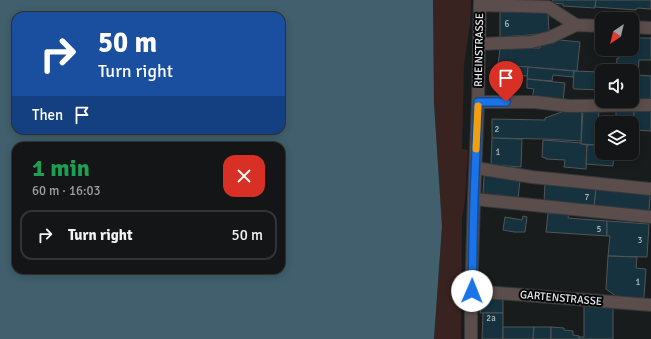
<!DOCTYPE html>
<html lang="en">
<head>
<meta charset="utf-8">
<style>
	body { margin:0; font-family:Signika,sans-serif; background:#1c1e1f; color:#f1f3f6; height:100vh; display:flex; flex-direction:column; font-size:15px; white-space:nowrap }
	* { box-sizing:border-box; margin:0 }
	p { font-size:13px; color:#9d9fa1 }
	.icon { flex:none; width:22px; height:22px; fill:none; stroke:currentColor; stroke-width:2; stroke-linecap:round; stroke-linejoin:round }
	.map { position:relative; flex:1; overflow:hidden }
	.side { position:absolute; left:12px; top:142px; width:273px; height:132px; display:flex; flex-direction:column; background:#131516; border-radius:12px; box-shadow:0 2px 10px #0003,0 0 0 1px #323435 }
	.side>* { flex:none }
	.guide { position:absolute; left:12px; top:12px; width:273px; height:122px; border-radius:12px; box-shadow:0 2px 10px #0003,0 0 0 1px #323435; background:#1a4fa0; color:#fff; overflow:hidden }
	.needle { width:26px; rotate:215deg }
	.controls { position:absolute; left:595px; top:12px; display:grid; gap:8px }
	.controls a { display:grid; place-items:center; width:44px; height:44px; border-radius:8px; background:#131516; box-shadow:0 2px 10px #0003,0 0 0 1px #323435; font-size:20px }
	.pin { position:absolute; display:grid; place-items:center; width:34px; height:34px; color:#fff; margin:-41px -17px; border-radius:50% 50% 50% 0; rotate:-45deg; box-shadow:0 0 4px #0007 }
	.pin .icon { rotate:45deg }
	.me { position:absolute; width:44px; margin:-22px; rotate:1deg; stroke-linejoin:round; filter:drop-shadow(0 0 3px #0008) }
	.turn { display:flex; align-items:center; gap:14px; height:84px; padding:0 20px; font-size:18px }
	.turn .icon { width:52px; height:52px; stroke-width:2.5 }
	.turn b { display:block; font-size:28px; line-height:34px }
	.then { display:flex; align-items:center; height:38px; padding:0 20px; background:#0003; gap:8px; font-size:15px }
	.round { display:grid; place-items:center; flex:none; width:42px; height:42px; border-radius:12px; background:#1c1e1f }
	.headline { display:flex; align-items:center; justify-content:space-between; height:68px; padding:0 20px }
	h1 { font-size:24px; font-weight:700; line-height:30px; color:#1e9e55 }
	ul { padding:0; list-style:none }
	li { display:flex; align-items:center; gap:12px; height:50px; margin:0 8px 6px; padding:0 12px; border:2px solid #323435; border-radius:12px }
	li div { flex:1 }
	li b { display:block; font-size:15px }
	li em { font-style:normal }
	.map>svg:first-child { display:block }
	.green { fill:#392321 }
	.water { fill:#415f6c; fill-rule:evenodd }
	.building { fill:#15323e; stroke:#525557 }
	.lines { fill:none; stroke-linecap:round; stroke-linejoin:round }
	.minor-casing { stroke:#36393a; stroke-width:14 }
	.minor { stroke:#5a4d4b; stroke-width:12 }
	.route-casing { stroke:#114b97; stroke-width:10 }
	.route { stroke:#1a73e8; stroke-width:7 }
	.slow { stroke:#f59e0b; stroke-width:7 }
	.labels { text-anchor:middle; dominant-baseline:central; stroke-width:4; stroke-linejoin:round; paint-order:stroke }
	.number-label { font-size:9px; fill:#b2bbbf }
	.street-label { font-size:11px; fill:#e7e9ea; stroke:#050607 }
</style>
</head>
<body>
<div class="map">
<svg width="651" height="339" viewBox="0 0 651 339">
	<rect width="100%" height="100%" fill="#191c1d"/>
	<path class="green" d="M433,0H471L470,24L464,64L462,149L468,150L465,200L462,219L461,339H434L442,226L434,103Z"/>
	<path class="water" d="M0,0H433L434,103L442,226L434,339H0ZM16,16H281V130H16ZM16,146H281V270H16Z"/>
	<g class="building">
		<path d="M553,0H596L595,8L563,6V4L552,3Z"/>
		<path d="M596,0H651V9L637,8L636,10L595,7Z"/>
		<path d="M500,10L548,12L549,32L530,35L500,37Z"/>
		<path d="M632,38H651V60H639L638,76H632V71H616L617,58H619L620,49H632Z"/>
		<path d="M555,40H560L580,42L577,71L498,65L500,48H540L541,44L547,43H554Z"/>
		<path d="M514,66L528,67V76L513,75Z"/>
		<path d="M528,67L574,71L573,77L553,75L552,81L527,79Z"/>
		<path d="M574,71L602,72V90L574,89L573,87Z"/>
		<path d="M638,75L651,76V99L632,100L634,76H638Z"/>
		<path d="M527,79L565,83L563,101L532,98L534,89L527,88Z"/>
		<path d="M634,109L651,110V131L633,130Z"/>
		<path d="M634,109L633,132H632V123H621V120H616V110Z"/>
		<path d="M567,110H582L581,141L545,139L492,138V119L545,120V118Z"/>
		<path d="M583,110H599L597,145L581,144Z"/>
		<path d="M492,138L522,139L521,167L491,165Z"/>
		<path d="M543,140L581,143V144L587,145L586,169L564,167L565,160L546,159V158L542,157Z"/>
		<path d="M587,145H602V153H614L613,166L586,164Z"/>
		<path d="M484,175L520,180L518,199L483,196Z"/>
		<path d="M545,183L596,189L594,207L544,202Z"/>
		<path d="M596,189L649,195L650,197L649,211L594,207Z"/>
		<path d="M548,213L569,214L568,218L607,221V236L546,232Z"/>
		<path d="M523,216L527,217L525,232H514L503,230L505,217L522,220Z"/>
		<path d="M607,221L649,224L647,257L608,256L610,236H607Z"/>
		<path d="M608,256L637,257L636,268L646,269L644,297L643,298L617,297L606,289Z"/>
		<path d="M484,298H503V313H480Z"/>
		<path d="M584,306L613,307V339H579V337H584Z"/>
		<path d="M483,313H503V339H482Z"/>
		<path d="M503,327H534L533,339H503Z"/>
		<path d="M534,327H551V339H533Z"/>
		<path d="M551,327L564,328V330L573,331V335L579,336V339H551Z"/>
	</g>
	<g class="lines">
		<g class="minor-casing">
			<g id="minor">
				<path d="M480,5L548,7L576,25"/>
				<path d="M632,27L651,28"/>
				<path d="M479,44L531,42L551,37L576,25L602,26"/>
				<path d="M478,102H535L569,106L651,105"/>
				<path d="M476,168L532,177L651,189"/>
				<path d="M474,199L651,217"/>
				<path d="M472,291L651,305"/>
				<path d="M471,339V302L474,199L478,102L480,0"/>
			</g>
		</g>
		<use href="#minor" class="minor"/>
	</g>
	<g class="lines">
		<g class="route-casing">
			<path id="route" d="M472,291L474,199L478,102H506"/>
		</g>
		<use href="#route" class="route"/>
		<path class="slow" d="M476,149L478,106"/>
	</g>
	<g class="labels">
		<g class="number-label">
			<text x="507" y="24">6</text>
			<text x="497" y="129">2</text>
			<text x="498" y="152">1</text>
			<text x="587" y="197">7</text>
			<text x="599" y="229">5</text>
			<text x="640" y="240">3</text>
			<text x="638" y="282">1</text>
			<text x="491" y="318">2a</text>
		</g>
		<g class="street-label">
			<text transform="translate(479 50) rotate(-89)">RHEINSTRASSE</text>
			<text transform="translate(561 298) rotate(5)">GARTENSTRASSE</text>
		</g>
	</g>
</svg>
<div class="controls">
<a><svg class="needle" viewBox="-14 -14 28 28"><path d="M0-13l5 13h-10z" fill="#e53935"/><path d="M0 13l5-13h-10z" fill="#9d9fa1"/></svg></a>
<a><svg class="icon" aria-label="sound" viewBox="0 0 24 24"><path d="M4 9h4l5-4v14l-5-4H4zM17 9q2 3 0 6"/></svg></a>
<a><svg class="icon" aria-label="layers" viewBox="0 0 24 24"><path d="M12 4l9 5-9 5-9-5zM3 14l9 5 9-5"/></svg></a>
</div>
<div class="pin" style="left:506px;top:102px;background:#d93025"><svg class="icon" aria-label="arrive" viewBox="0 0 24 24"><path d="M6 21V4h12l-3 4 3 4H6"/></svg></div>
<svg class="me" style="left:472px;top:291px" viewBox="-20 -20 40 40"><circle r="19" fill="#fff"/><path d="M0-13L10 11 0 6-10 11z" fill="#1a73e8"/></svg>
<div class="guide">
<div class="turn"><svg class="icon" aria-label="right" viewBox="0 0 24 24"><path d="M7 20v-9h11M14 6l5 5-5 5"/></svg><div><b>50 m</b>Turn right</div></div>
<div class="then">Then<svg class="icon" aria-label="arrive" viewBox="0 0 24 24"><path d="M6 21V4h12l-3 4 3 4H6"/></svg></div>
</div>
<section class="side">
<div class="headline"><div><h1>1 min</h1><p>60 m · 16:03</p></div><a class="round" style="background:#d93025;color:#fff"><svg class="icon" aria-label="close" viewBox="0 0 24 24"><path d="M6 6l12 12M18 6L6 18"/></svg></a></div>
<ul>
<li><svg class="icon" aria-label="right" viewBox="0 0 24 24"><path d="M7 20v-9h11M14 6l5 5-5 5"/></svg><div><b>Turn right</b></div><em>50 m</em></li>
</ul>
</section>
</div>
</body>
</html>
